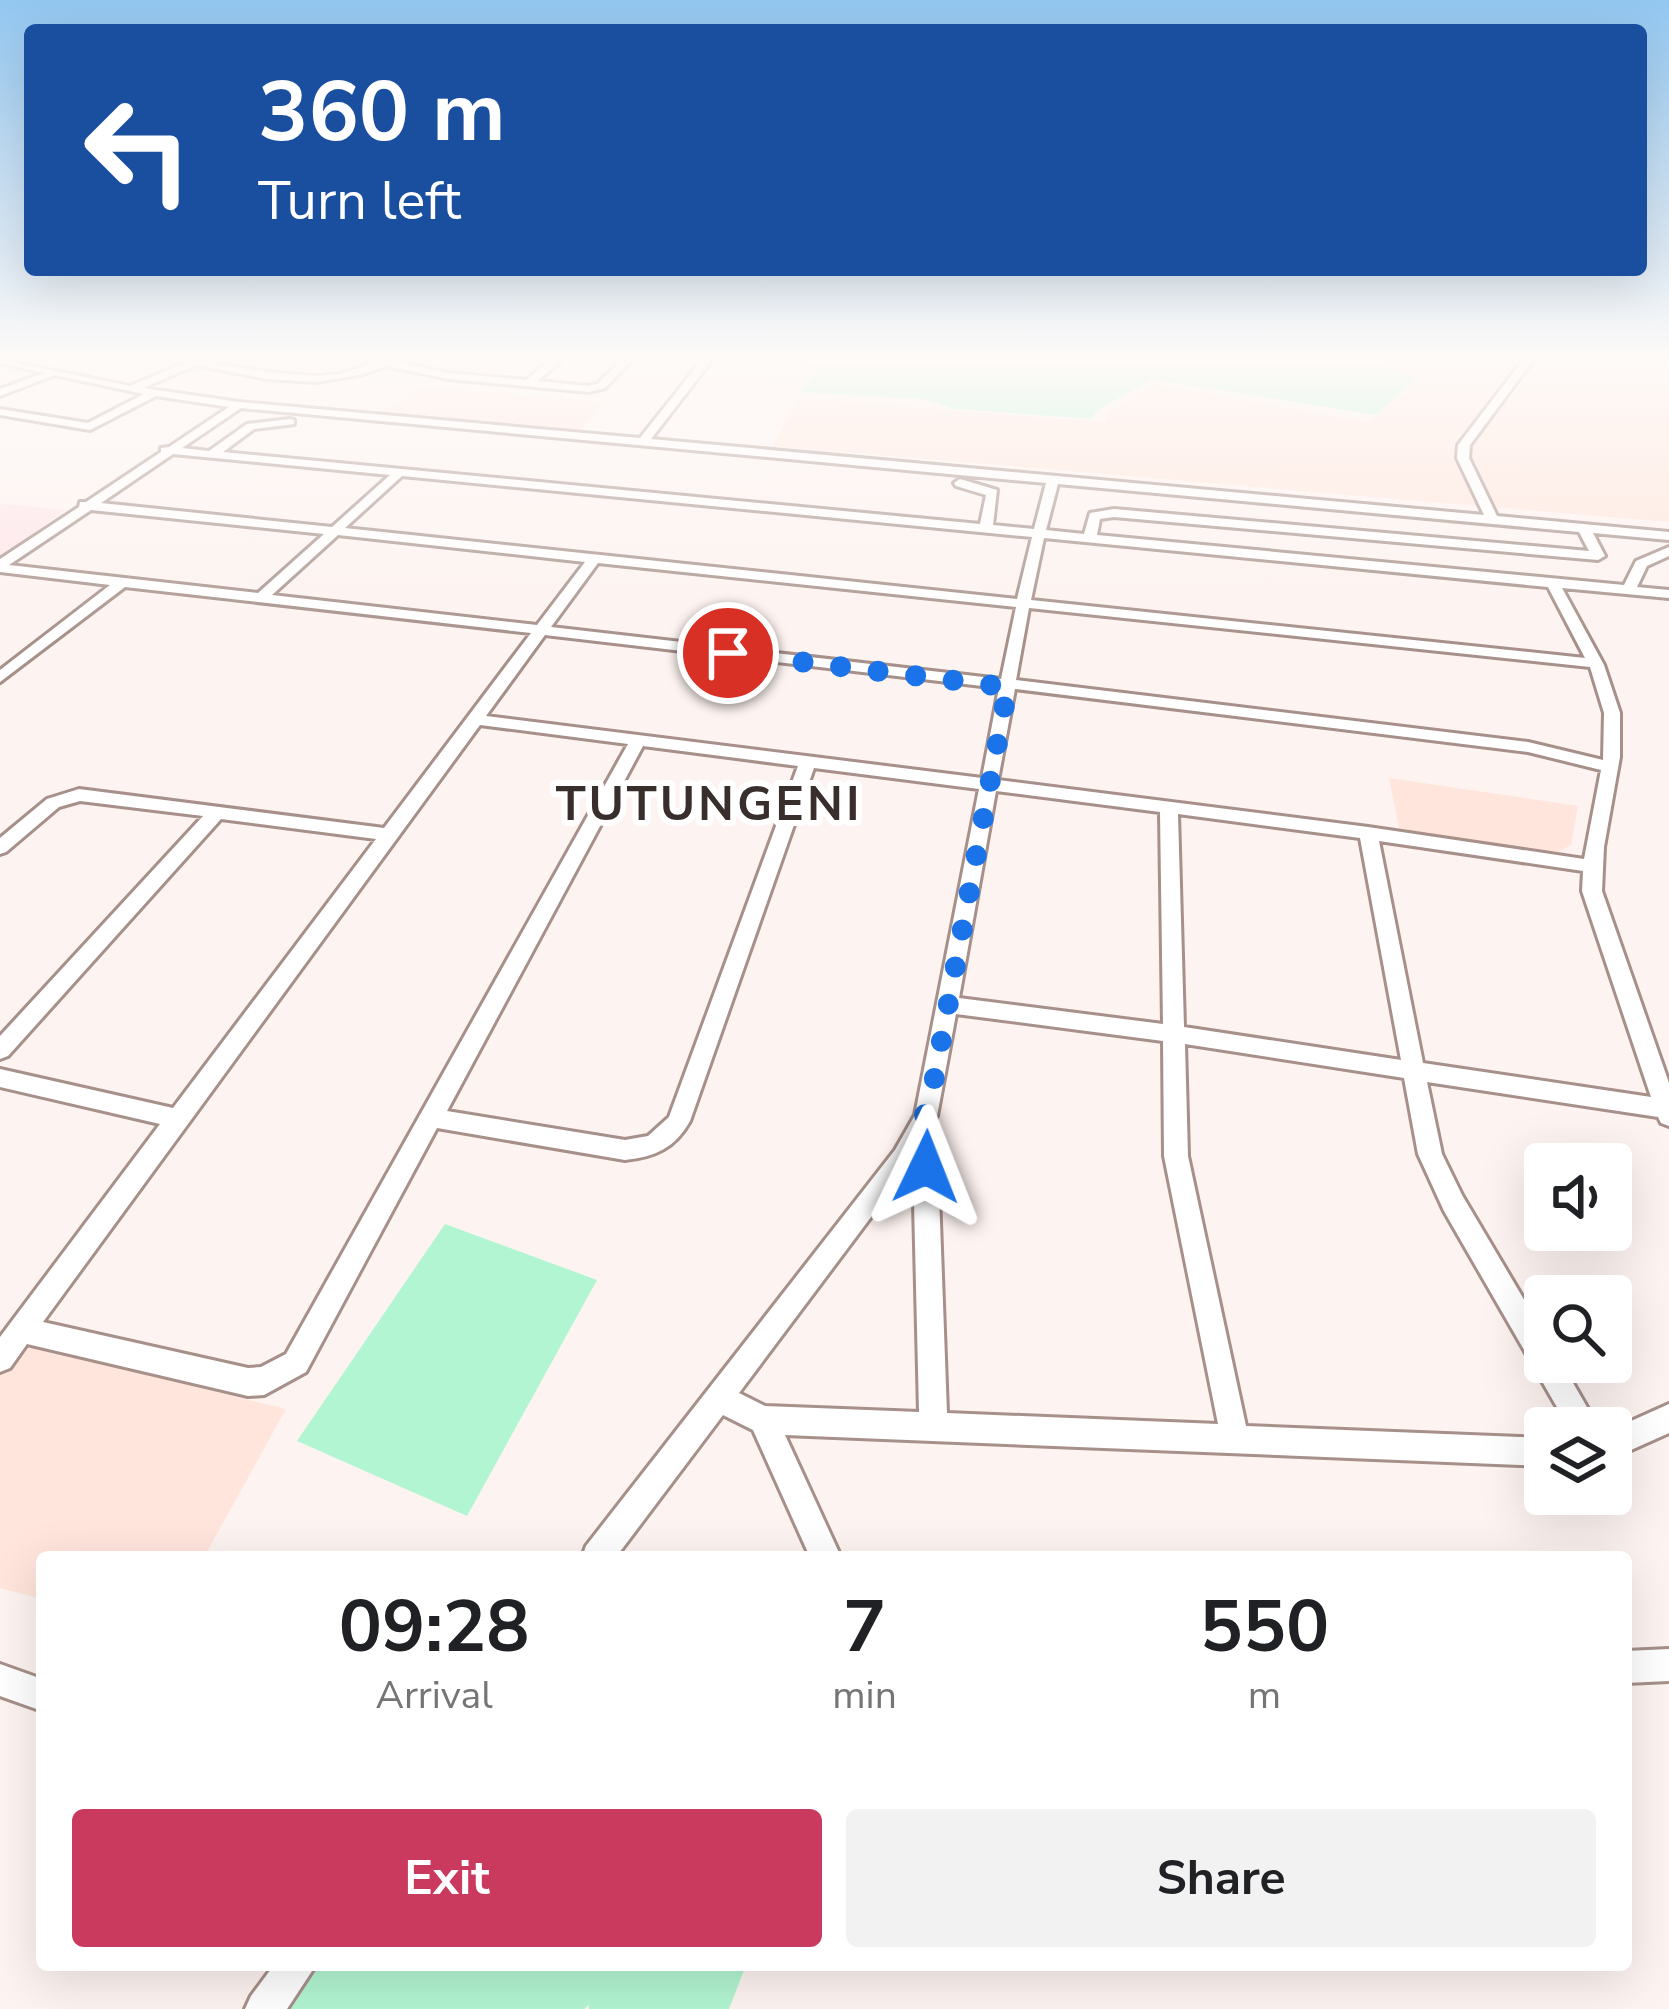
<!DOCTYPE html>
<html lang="en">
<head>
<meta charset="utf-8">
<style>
	body { margin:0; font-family:"Nunito Sans",sans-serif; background:#f2f2f2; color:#202124; height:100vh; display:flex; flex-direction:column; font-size:45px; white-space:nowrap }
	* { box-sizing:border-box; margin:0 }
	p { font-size:39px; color:#757577 }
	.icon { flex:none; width:66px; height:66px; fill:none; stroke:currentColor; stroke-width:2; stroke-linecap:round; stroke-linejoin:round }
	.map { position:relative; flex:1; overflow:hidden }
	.side { position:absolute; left:36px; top:1551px; width:1596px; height:420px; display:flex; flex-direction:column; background:#fff; border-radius:12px; box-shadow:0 12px 48px #0002 }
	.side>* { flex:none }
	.banner { position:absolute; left:24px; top:24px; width:1623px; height:252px; border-radius:12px; box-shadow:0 12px 48px #0002; background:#1a4fa0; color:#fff; overflow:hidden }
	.buttons { position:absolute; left:1524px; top:1143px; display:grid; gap:24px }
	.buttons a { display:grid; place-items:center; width:108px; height:108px; border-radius:12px; background:#fff; box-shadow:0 12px 48px #0002; font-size:60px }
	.pin { position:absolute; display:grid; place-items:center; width:102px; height:102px; color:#fff; margin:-51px; border:6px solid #fff; border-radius:50%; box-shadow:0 3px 12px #0007 }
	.me { position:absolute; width:132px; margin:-66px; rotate:2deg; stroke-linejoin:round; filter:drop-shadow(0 0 9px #0008) }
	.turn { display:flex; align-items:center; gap:42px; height:252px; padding:0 36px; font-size:54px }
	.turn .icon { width:156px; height:156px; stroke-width:2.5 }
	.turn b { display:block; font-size:84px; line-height:102px }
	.eta { display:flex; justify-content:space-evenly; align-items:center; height:204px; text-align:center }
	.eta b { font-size:72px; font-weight:700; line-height:84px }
	.action { display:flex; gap:24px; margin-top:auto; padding:24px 36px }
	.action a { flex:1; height:138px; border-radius:12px; background:#c93a5e; color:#fff; font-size:48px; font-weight:700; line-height:138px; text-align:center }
	.action a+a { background:#f2f2f2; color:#202124 }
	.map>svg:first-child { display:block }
	.built { fill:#ffe5dc }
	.medical { fill:#fee4e8 }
	.green { fill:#b2f5d2 }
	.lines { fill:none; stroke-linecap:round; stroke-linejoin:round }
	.minor-casing { stroke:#a69089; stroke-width:6 }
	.minor { fill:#fff; fill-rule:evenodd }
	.route { stroke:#1a73e8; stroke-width:21; stroke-dasharray:0 37.8 }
	.labels { text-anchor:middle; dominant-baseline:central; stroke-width:12; stroke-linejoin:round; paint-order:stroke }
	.district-label { font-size:48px; font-weight:bold; letter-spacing:3px; fill:#382f2c; stroke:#fff }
</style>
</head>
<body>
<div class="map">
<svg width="1669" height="2009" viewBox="0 0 1669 2009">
	<rect width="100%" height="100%" fill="#fdf3f0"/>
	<g class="built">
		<path d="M1387,360H1669V522L773,446L798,398L1105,422L1107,414L1155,384L1369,422L1416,379L1379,362Z"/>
		<path d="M423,387L605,402L580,431L380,413Z"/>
		<path d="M1389,778L1578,806L1571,845L1558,852L1400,832Z"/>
		<path d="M20,1344L286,1409L204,1557H42V1599L0,1588V1373Z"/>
	</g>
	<path class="medical" d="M0,504L65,510L0,557Z"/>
	<g class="green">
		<path d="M766,360H1387L1381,363L1416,379L1376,415L1152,379L1097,410L1092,419L955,409L924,399L800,392L820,370Z"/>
		<path d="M445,1224L597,1280L467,1516L297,1441Z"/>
		<path d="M312,1965H746L729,2009H589V2005L584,2009H280Z"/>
	</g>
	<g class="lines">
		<g class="minor-casing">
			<g id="minor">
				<path d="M0,360L130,386L191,360L267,372L316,376L340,374L375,363L368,360H390L449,373L526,380L551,360H562L538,381L589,386L597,384L622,360H632L605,388L589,392L449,379L386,366L364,374L316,382L267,379L196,365L143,388L239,402L640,438L702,360H712L651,439L1484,515L1457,458L1458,445L1523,360H1533L1470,445L1469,458L1497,516L1669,532V540L1593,533L1605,556L1598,560L1114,517L1100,519L1097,535L1624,585L1636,561L1669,547V556L1647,566L1637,587L1669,590V598L1562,588L1604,665L1620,713V757L1604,847L1602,891L1669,1083V1126L1661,1123L1658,1117L1427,1082L1442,1154L1462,1195L1545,1335V1362H1561L1599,1428H1569L1444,1211L1418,1154L1404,1078L1185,1044L1188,1156L1246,1426L1545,1438V1466L785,1435L841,1557H810L753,1430L723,1415L616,1557H582L586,1546L895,1150L915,1115L979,789L814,768L690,1121C675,1148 655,1157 625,1160L437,1128L306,1372L264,1395L248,1396L27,1344L10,1368L0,1372V1337L160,1124L0,1087V1069L173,1108L376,839L221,819L8,1056L0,1059V1036L203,816L80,801L59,807L6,852L0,854V838L47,799L79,789L384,828L531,633L125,587L0,682V670L110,585L0,572V559L79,507L80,502H86L161,452V448L169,447L229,407L156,396L90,430L0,415V409L88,423L144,394L55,375L0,396V389L44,373L0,363ZM241,408L1046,483L1034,529L993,525L997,490L960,479L954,483L956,486L986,495L980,524L223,452L254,429L294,424V420L290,419L247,424L209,451L182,448ZM173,454L390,475L332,527L101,503ZM402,476L1032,537L1017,599L345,528ZM1058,484L1579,532L1589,551L1114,509L1090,513L1084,534L1046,530ZM91,510L324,534L258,593L9,565ZM338,535L585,562L537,625L272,595ZM1044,538L1548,587L1585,658L1031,600ZM598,563L1016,607L1001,679L551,627ZM1029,608L1590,667L1604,713L1603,760L1528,742L1016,680ZM545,635L999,688L982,778L486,716ZM1015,689L1528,752L1601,770L1584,859L1368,827L998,780ZM480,725L628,744L286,1354L261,1367L248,1368L43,1322ZM643,746L798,766L669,1117L648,1136L625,1140L447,1111ZM996,791L1160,812L1163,1024L959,998ZM1178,814L1360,838L1401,1060L1184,1027ZM1379,841L1583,871L1582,891L1651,1097L1423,1063ZM956,1014L1163,1041L1164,1156L1218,1424L947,1413L938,1167L931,1128L937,1116ZM913,1161L919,1412L765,1406L739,1393Z"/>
				<path d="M1669,1404V1433L1611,1459V1430Z"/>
				<path d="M1669,1649V1681L1626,1683V1651Z"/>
				<path d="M0,1664L42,1679V1711L0,1696Z"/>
				<path d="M274,1965H316L287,2009H245L251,1996Z"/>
			</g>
		</g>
		<use href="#minor" class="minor"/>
	</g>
	<linearGradient id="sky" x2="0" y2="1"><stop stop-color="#93c7f1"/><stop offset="0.56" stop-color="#fefaf8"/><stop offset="1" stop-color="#fefaf8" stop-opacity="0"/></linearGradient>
	<rect width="1669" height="641" fill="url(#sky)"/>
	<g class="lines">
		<path class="route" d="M728,653L1008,687L931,1096L920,1128L926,1167"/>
	</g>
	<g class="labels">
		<g class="district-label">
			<text x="709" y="804">TUTUNGENI</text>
		</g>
	</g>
</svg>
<div class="buttons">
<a><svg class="icon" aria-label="sound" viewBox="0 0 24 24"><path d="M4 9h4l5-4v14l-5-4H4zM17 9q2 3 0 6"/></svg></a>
<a><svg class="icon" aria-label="search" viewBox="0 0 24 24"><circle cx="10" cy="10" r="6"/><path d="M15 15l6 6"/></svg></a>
<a><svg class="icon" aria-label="layers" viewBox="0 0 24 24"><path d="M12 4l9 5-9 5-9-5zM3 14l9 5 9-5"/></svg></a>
</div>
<div class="pin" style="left:728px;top:653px;background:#d93025"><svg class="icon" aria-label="arrive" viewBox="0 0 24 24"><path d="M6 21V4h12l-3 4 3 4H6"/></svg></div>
<svg class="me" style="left:926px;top:1167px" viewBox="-20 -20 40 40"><path d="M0-17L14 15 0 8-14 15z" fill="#1a73e8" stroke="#fff" stroke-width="4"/></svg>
<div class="banner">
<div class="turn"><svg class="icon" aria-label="left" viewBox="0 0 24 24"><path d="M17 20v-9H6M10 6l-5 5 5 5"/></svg><div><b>360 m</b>Turn left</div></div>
</div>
<section class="side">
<div class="eta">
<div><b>09:28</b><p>Arrival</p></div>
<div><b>7</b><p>min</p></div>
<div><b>550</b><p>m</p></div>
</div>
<div class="action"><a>Exit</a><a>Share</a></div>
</section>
</div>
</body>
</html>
